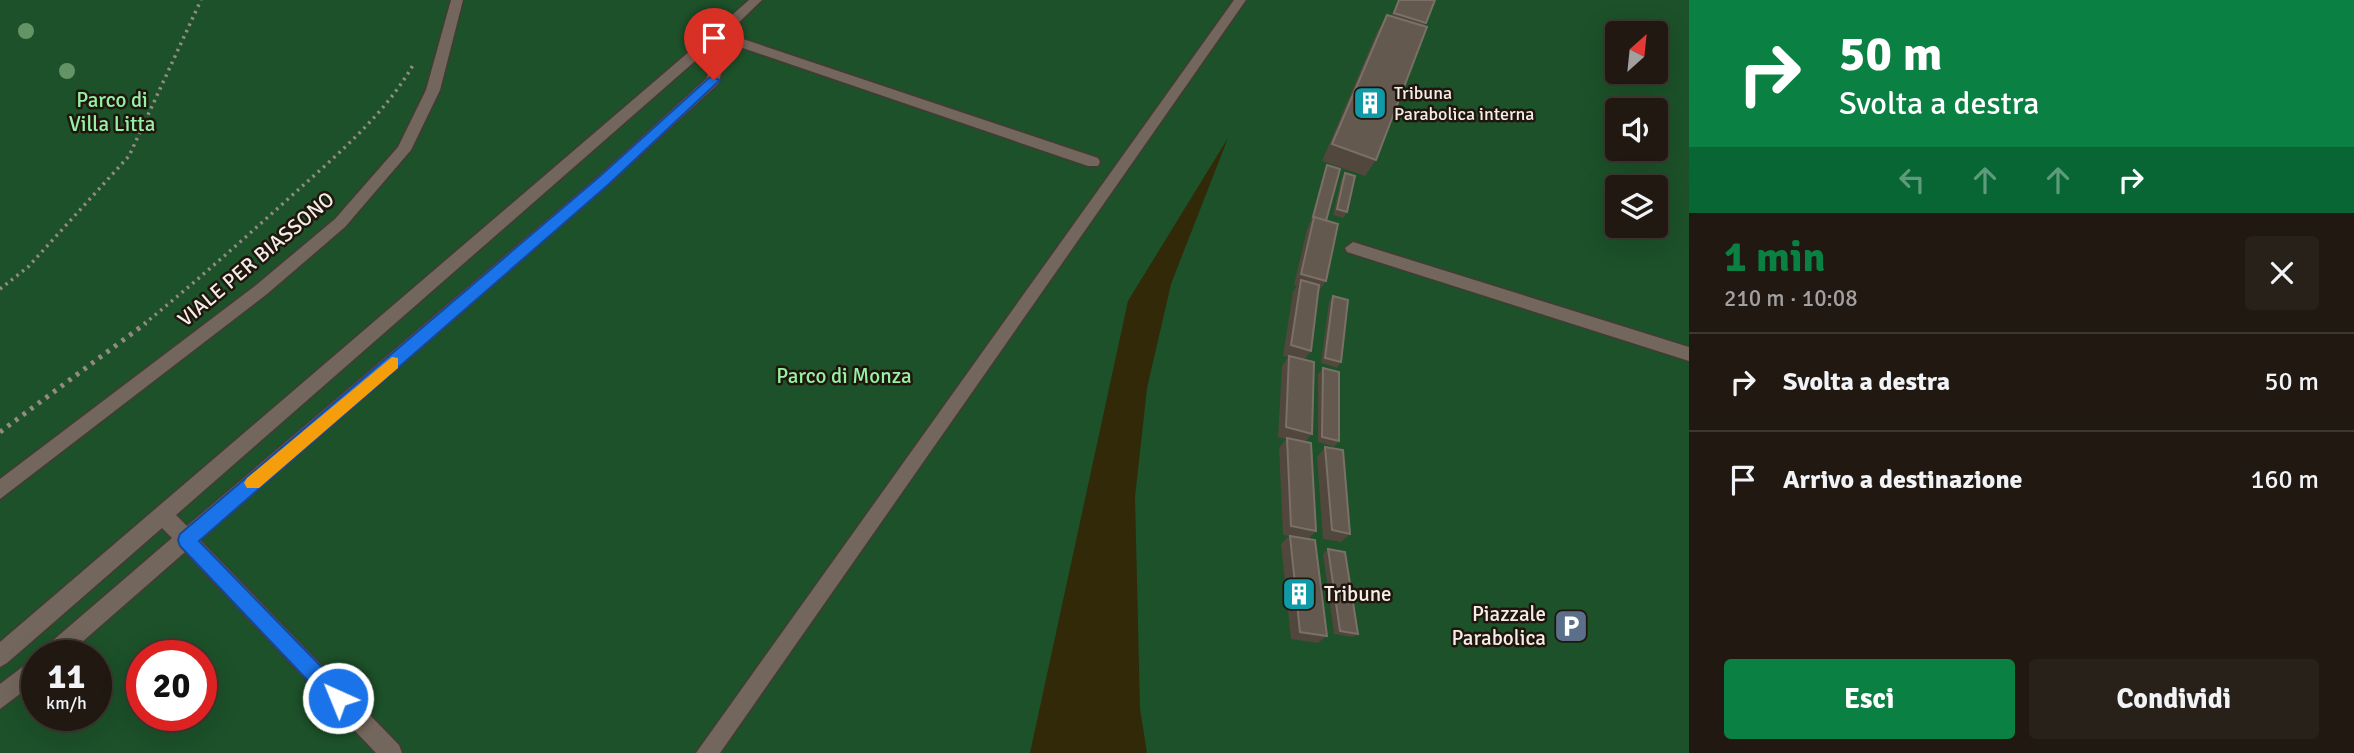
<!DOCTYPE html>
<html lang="it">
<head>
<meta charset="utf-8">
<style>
	body { margin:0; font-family:Signika,sans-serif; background:#28211a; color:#f1f3f6; height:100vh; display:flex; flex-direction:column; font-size:26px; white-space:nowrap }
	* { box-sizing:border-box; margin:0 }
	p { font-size:23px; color:#a2a09f }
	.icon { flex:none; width:38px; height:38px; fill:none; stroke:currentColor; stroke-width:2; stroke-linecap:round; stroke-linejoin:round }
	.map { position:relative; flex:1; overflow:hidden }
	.side { display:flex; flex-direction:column; background:#201811; width:665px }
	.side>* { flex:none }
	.top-card { background:#0b8043; color:#fff; overflow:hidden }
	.needle { width:46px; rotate:27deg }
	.controls { position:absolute; left:1605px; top:21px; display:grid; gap:14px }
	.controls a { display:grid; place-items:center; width:63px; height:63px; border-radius:7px; background:#201811; box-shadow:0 7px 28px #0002,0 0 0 2px #3d3731; font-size:35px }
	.speed { position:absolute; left:21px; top:640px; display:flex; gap:14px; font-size:35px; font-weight:700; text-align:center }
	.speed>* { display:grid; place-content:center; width:91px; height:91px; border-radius:50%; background:#201811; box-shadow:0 7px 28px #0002,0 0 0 2px #3d3731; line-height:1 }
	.speed small { font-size:18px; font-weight:400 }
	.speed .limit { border:10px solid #d22; background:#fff; color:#111 }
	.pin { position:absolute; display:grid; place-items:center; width:60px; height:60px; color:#fff; margin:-72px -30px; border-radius:50% 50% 50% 0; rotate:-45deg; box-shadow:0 0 7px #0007 }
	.pin .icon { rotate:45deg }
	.me { position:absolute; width:77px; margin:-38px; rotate:316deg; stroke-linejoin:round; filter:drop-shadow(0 0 5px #0008) }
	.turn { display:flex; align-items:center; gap:24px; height:147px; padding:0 35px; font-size:32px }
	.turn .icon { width:91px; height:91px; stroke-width:2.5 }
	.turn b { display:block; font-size:49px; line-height:60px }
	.lanes { display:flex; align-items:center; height:66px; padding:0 35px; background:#0003; justify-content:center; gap:35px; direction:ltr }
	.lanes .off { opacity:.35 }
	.round { display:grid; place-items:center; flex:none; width:74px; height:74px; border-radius:7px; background:#28211a }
	.overview { display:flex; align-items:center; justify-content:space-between; height:119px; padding:0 35px }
	h1 { font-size:42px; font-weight:700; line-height:52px; color:#0b8043 }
	.button { display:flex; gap:14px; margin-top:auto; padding:14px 35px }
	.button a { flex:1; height:80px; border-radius:7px; background:#0b8043; color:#fff; font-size:28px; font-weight:700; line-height:80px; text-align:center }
	.button a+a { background:#28211a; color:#f1f3f6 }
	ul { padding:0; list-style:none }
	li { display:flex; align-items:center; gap:21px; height:98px; padding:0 35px; border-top:2px solid #3d3731 }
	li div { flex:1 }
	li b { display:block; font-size:26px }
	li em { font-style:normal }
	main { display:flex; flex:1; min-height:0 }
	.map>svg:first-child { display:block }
	.green { fill:#1c5129; fill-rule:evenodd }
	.sand { fill:#312907 }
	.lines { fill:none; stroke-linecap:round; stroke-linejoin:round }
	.lane-casing { stroke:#443b35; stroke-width:3 }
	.path-far1 { stroke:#938a83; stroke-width:3.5; stroke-dasharray:2.5 4.5; stroke-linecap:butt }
	.path { stroke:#938a83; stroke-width:5; stroke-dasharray:3.5 6; stroke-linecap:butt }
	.lane { fill:#73665c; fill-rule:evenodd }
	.tree { fill:#649465 }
	.wall { fill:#51473d }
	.building { fill:#63594f; stroke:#7a7067; stroke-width:2 }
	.route { fill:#1a73e8; stroke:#114b97; stroke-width:2 }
	.slow { fill:#f59e0b }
	.labels { text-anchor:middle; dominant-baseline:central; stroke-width:5; stroke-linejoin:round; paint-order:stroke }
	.far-poi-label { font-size:18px; fill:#f5eee8; stroke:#20160e; text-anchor:start }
	.park-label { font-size:21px; fill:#94f2a5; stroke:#20160e }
	.street-label { font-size:21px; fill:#f5eee8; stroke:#20160e }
	.poi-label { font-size:21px; fill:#f5eee8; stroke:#20160e; text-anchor:start }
</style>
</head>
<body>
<main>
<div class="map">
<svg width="1689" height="753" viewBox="0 0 1689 753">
	<rect width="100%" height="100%" fill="#2a2017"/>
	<path class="green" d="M0,0H1689V753H0ZM1617,33H1656V72H1617ZM1617,110H1656V149H1617ZM1617,187H1656V226H1617ZM37,656H96V716H37ZM142,656H201V716H142Z"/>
	<path class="sand" d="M1228,138L1171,284L1147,388L1135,497L1140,709L1147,753H1030L1128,301Z"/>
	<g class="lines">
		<g class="lane-casing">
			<g id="lane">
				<path d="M451,0H463L440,90L411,150L345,227L267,294L0,499V479L255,286L335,219L398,147L426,90Z"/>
				<path d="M749,0H762L734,27L737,37L1098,158L1100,162L1098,166H1088L731,44L727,45L719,83L609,184L200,540L399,745L402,753H376L185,552L66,656H40L43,649L172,538L162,528L7,663L0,667V642L697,45L693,33C701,23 710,22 722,24ZM713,30L723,32L724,37L714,41L708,39L707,34ZM710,48L713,49L707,78L599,176L187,526L176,515Z"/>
				<path d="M1234,0H1246L720,753H696Z"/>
				<path d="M1353,242L1689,347V361L1347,252L1345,248Z"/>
				<path d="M37,656V681L0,709V684Z"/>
			</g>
		</g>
		<g class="path-far1">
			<path d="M0,289L28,267L129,156L201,0"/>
			<path d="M144,324C197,281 247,236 298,190C339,153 385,114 413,65"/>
		</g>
		<path class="path" d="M0,432L146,323"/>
		<use href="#lane" class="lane"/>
	</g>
	<g class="tree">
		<circle cx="26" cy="31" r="8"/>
		<circle cx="67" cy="71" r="8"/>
	</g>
	<g class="wall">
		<path d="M1398,0H1435L1424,26L1376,160L1365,176L1322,161L1377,32L1387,15L1391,16Z"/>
		<path d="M1327,165L1326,281L1318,292L1311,351L1305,359L1312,434L1305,442L1316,531L1308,539L1327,636L1318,643L1291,639L1281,544L1289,536L1283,535L1279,448L1286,439L1278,437L1282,366L1288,357L1283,356L1293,291L1297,286L1294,285L1307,229L1310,223L1324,171Z"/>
		<path d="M1345,173L1347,212L1343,218L1333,215L1341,180Z"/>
		<path d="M1333,296L1341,362L1337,368L1321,363L1329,302Z"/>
		<path d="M1323,368L1339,441L1334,447L1318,442V374Z"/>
		<path d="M1325,447L1350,534L1341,542L1323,539L1317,457Z"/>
		<path d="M1328,549L1358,634L1353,637L1334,634L1323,554Z"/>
	</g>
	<g class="building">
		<path d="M1399,0H1435L1426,23L1394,13Z"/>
		<path d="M1387,15L1427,27L1376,160L1332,144Z"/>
		<path d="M1327,165L1340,169L1326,221L1313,217Z"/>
		<path d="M1345,173L1355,176L1347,212L1337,209Z"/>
		<path d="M1314,217L1338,224L1326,281L1301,274Z"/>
		<path d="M1301,280L1319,285L1311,351L1291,345Z"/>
		<path d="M1333,296L1348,300L1341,362L1325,358Z"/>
		<path d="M1289,356L1314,362L1312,434L1286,427Z"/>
		<path d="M1323,368L1339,372V441L1322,437Z"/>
		<path d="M1287,438L1311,443L1316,531L1291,526Z"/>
		<path d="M1325,447L1343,450L1350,534L1332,530Z"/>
		<path d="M1290,536L1315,540L1327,636L1300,632Z"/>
		<path d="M1328,549L1345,552L1358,634L1340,631Z"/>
	</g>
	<path class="route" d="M710,77L720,80L609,184L199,541L345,691L347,698L345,705L338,708L331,705L180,546L178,540L180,534L599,177Z"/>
	<path class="slow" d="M392,357L398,358V368L259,488H247L244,483L247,478Z"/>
	<defs>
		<g id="building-square" transform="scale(1.75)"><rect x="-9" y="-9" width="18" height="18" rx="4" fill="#0f9aa8" stroke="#20160e"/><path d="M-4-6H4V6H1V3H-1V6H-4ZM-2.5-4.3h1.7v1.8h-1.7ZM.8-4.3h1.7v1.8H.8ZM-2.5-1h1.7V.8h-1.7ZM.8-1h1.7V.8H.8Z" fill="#fff"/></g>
		<g id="parking-square" transform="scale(1.75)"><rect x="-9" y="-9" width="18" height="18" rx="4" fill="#5c6f8a" stroke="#20160e"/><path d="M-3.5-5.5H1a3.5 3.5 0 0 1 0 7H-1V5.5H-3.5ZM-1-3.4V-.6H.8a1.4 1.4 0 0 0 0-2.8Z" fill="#fff"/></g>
	</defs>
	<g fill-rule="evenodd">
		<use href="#building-square" x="1370" y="103"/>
		<use href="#building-square" x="1299" y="594"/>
		<use href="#parking-square" x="1571" y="626"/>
	</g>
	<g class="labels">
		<g class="far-poi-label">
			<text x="1394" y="93">Tribuna<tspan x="1394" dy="21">Parabolica interna</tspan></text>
		</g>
		<g class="park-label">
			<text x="112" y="100">Parco di<tspan x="112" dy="24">Villa Litta</tspan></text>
			<text x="844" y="376">Parco di Monza</text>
		</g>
		<g class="street-label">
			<text transform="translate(256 259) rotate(-40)">VIALE PER BIASSONO</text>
		</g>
		<g class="poi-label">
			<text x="1324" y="594">Tribune</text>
			<text x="1546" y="614" text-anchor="end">Piazzale<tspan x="1546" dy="24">Parabolica</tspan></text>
		</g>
	</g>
</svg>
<div class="controls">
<a><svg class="needle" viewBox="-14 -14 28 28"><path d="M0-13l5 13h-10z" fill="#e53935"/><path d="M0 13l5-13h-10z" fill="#a2a09f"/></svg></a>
<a><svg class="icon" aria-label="sound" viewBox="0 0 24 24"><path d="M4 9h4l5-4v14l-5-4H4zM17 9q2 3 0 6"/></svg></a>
<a><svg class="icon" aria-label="layers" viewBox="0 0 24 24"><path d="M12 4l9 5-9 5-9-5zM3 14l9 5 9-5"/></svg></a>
</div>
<div class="speed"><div>11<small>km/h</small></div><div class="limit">20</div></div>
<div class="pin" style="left:714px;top:80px;background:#d93025"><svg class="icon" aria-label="arrive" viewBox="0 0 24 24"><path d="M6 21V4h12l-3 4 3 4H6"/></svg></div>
<svg class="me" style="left:338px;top:698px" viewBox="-20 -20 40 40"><circle r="17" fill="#1a73e8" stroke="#fff" stroke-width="3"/><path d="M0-11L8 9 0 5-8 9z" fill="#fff"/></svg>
</div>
<section class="side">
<div class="top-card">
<div class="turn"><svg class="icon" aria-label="right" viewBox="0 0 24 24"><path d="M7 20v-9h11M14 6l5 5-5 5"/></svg><div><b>50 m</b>Svolta a destra</div></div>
<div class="lanes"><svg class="icon off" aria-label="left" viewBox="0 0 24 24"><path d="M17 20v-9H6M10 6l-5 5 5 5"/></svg><svg class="icon off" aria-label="ahead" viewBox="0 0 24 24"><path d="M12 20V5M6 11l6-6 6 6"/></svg><svg class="icon off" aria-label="ahead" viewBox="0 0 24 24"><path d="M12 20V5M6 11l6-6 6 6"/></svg><svg class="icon" aria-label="right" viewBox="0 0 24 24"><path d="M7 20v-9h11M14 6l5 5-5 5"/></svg></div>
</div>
<div class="overview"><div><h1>1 min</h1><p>210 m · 10:08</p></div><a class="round"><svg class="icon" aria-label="close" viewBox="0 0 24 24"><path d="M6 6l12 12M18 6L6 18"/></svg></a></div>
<ul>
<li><svg class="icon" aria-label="right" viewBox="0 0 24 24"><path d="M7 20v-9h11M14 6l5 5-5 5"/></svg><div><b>Svolta a destra</b></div><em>50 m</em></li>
<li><svg class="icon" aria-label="arrive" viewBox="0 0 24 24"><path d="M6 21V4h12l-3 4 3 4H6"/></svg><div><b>Arrivo a destinazione</b></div><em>160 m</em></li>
</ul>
<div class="button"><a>Esci</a><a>Condividi</a></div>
</section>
</main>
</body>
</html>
